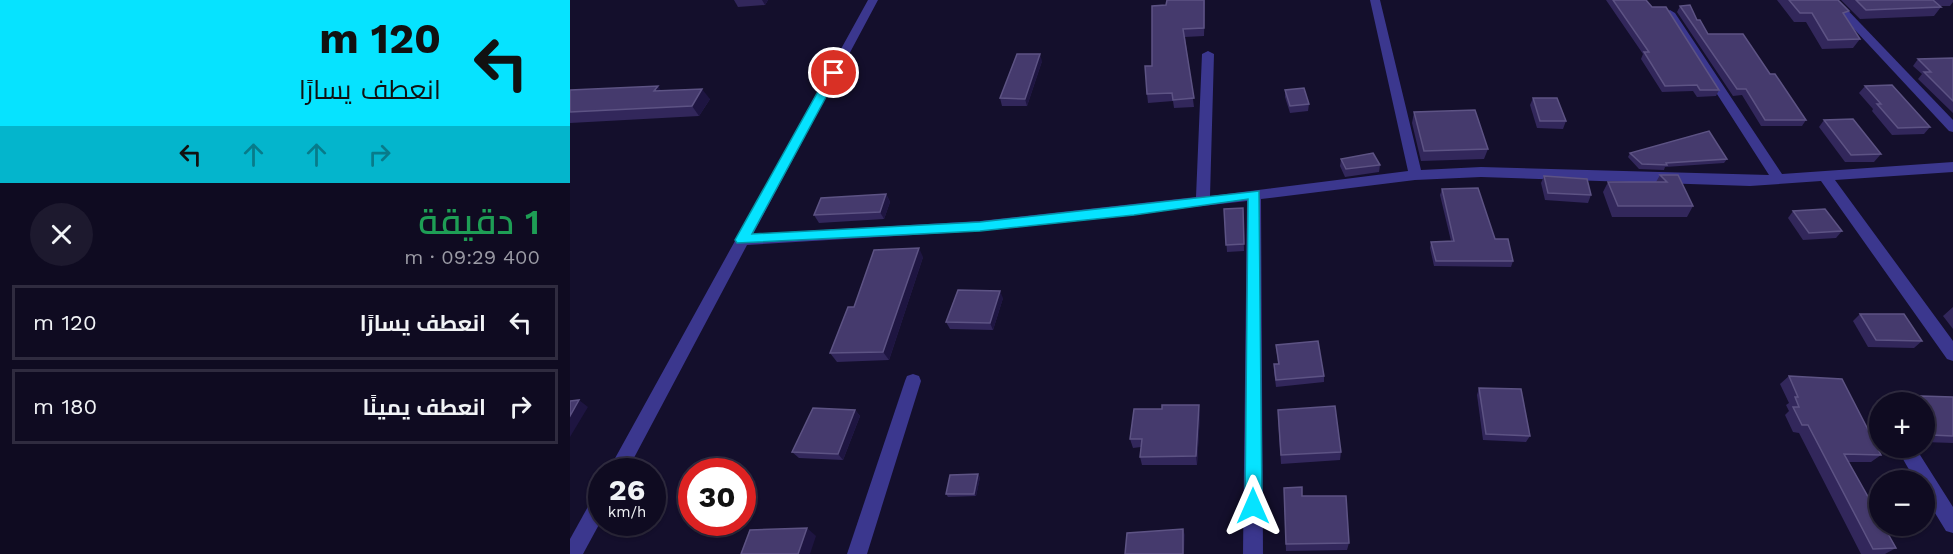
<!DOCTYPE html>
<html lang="ar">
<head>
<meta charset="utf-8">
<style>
	body { margin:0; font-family:"Work Sans",Cairo,sans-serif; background:#1d192e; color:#f1f3f6; direction:rtl; height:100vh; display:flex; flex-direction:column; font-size:22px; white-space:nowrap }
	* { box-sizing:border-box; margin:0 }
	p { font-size:20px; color:#9b9ba5 }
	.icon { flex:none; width:33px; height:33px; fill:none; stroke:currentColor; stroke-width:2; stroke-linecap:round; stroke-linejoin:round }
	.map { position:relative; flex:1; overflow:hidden; direction:ltr }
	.sheet { display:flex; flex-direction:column; background:#0f0b21; width:570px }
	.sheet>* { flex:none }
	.guide { background:#06e3ff; color:#111; overflow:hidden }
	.tools { position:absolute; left:1299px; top:392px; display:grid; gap:12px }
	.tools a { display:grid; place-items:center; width:66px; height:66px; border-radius:50%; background:#0f0b21; box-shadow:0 2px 4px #0004,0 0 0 2px #2f2b3f; font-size:30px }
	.speed { position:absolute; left:18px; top:458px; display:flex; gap:12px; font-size:30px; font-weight:700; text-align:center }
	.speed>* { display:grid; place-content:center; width:78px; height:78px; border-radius:50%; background:#0f0b21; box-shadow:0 2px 4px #0004,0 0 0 2px #2f2b3f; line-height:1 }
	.speed small { font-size:15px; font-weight:400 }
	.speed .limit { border:9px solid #d22; background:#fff; color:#111 }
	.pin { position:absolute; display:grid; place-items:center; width:51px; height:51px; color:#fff; margin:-26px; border:3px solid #fff; border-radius:50%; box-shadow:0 2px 6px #0007 }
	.me { position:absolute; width:66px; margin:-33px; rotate:0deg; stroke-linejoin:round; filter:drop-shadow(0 0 4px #0008) }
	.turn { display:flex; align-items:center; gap:21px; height:126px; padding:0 30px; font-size:27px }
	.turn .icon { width:78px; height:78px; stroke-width:2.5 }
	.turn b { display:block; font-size:42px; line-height:51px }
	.lanes { display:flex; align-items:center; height:57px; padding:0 30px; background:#0003; justify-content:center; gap:30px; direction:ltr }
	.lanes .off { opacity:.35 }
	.round { display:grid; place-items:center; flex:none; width:63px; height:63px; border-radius:32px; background:#1d192e }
	.overview { display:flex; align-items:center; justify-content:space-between; height:102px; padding:0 30px }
	h1 { font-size:36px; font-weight:600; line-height:45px; color:#1e9e55 }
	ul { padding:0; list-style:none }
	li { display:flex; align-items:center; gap:18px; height:75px; margin:0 12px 9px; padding:0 18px; border:3px solid #2f2b3f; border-radius:0px }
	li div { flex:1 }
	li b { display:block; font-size:22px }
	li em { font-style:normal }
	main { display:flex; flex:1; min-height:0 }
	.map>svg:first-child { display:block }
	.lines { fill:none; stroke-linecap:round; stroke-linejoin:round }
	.minor { fill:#3b378e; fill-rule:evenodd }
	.wall { fill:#32275b }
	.shaded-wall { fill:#1e1541 }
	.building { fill:#453a6d; stroke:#5d5384; stroke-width:1.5 }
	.route { fill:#06e3ff; stroke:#0494a6; stroke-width:1.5 }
</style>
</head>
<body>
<main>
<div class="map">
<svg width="1383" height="554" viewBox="0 0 1383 554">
	<rect width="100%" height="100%" fill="#140f2c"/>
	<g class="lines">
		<g class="minor">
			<path d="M298,0H308L183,234L410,221L626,197L632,54L638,51L644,54L640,196L838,171L800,0H810L851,170L911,167L1199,175L1095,13L1100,10L1105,13L1212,174L1383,162V172L1265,180L1383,341V361L1377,359L1251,181L1180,186L911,177L845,180L691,199L693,554H673L677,201L410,231L177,245L57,471H38Z"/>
			<path d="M1257,0H1268L1383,120V132L1379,131Z"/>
			<path d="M343,374L349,376L351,381L297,554H277L335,381L337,376Z"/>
			<path d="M1326,447H1345L1383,507V533L1376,531L1354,495V480H1345Z"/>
			<path d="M32,491V519L13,554H0V539L25,494Z"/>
		</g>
	</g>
	<g class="wall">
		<path d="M164,0H198L195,5L168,7Z"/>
		<path d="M597,0H635L634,36L615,37L624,107L604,108L603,101L578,103L577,94L582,66Z"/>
		<path d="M1036,0H1076L1149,90L1146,96L1127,97L1123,91L1092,92L1071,59L1073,54Z"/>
		<path d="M1207,0H1268L1275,16L1290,39L1283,48L1252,49L1236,22H1224Z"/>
		<path d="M1271,0H1383V2L1380,6H1370L1371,7L1364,16L1290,19Z"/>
		<path d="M1110,6L1127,20L1138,34L1200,74L1236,120L1232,126H1191L1172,95L1163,96L1107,12Z"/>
		<path d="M1383,58V113L1348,79L1352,74L1343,66L1348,59Z"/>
		<path d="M472,61L457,106H432L430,98Z"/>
		<path d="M1295,86L1360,127L1354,134L1322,135L1302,111L1303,109L1289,93Z"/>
		<path d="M0,90L92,91L140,99L129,116L0,123Z"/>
		<path d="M715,90L739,104L738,111L720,113L715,97Z"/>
		<path d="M963,98L996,121L993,129L967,128L960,105Z"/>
		<path d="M844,112L918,149L914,159L851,161L842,123Z"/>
		<path d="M1254,120L1311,154L1304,162H1275L1249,127Z"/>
		<path d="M1060,153L1157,159L1154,163L1095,167L1094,170L1069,169L1058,157Z"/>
		<path d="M771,159L810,165L809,172L775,177L770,166Z"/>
		<path d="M1090,175L1123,206L1117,217H1042L1033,192L1038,182H1086Z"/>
		<path d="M974,176L1021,195L1018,203L975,200L971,183Z"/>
		<path d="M872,189L925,239L943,261L941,267L864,266L860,248L861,242L881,241L870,195Z"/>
		<path d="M316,194L320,202L314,219L249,223L244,215Z"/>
		<path d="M673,208L674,251L657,252L654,209Z"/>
		<path d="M1223,211L1272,231L1266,238L1233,240L1218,218Z"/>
		<path d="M353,257L319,360L267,362L260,353L284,307Z"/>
		<path d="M433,298L423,330L380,329L376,322Z"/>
		<path d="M1383,307V329L1373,316Z"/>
		<path d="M1290,314L1352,341L1344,348L1298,347L1283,321Z"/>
		<path d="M706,345L754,376V382L706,387L704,371V364H708Z"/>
		<path d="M1219,376L1311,455L1301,462H1278L1326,548L1315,554H1291L1229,433L1223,432L1215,415L1219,411L1216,405L1219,403L1210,384Z"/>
		<path d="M909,388L960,436L956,442L913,440L907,395Z"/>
		<path d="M1351,396L1383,397V443L1354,442V402H1343Z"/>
		<path d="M285,410L290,416L273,460L229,458L222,452Z"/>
		<path d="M708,410L771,452L770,460L711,464L708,419Z"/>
		<path d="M630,414L627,465H572L570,457L571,447L563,448L560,439Z"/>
		<path d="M410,477L406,496L378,497L376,494Z"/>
		<path d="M714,488L732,496L779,543L777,550L716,551Z"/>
	</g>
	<g class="shaded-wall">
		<path d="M192,0H198L195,5Z"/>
		<path d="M470,54L472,61L457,106L455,99Z"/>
		<path d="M88,86L96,97L84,91Z"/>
		<path d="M132,89L140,99L129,116L122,106Z"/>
		<path d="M316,194L320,202L314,219L310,212Z"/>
		<path d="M349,248L353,257L319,360L313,352Z"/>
		<path d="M430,291L433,298L423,330L420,323Z"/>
		<path d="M9,400L18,407L0,437V416Z"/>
		<path d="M629,405L630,414L627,465L626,456Z"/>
		<path d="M285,410L290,416L273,460L268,454Z"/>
		<path d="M408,474L410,477L406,496L404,494Z"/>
		<path d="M237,528L246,536L240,554H228Z"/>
		<path d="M613,529L615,535L614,554H613Z"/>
	</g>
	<g class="building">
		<path d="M597,0H634V28L613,29L624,98L603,100L602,93L577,94L575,66H582V6L596,5Z"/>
		<path d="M1043,0H1076L1082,7H1096L1149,90H1130L1127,85L1095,86L1074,52H1079Z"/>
		<path d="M1219,0H1268L1279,11L1273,13L1290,39L1258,40L1242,13H1230Z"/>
		<path d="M1286,0H1363L1371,7L1296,10Z"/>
		<path d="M1120,5L1127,20H1130L1138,34H1173L1200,74H1205L1236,120H1195L1176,89H1167L1110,6Z"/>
		<path d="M447,54H470L455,99L430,98Z"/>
		<path d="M1383,58V101L1354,72H1361L1348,59Z"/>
		<path d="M1322,85L1360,127L1328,128L1307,104H1311L1295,86Z"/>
		<path d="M88,86L84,91L132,89L122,106L0,112V90Z"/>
		<path d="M734,88L739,104L720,106L715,90Z"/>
		<path d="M963,98H987L996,121H970Z"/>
		<path d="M905,110L918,149L854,151L844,112Z"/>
		<path d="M1283,119L1311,154L1281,155L1254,120Z"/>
		<path d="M1139,131L1157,159L1096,163L1097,165L1072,164L1060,153Z"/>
		<path d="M803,153L810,165L776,169L771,159Z"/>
		<path d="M1090,175H1108L1123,206H1048L1038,182H1097Z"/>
		<path d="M974,176L1017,179L1021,195L978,193Z"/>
		<path d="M908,188L925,239H938L943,261H866L861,242L884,241L872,189Z"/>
		<path d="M316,194L310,212L244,215L251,198Z"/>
		<path d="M673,208L674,244L656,245L654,209Z"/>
		<path d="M1255,209L1272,231L1239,233L1223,211Z"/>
		<path d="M349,248L313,352L260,353L278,307H284L304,250Z"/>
		<path d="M388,290L430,291L420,323L376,322Z"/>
		<path d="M1290,314H1334L1352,341L1306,340Z"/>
		<path d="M748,341L754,376L706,380L704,364H709L706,345Z"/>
		<path d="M1219,376L1272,379L1311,455L1274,454L1310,518V525H1313L1326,548L1303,549L1238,425H1232L1223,407H1229L1225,397H1228Z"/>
		<path d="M909,388L951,389L960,436L916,434Z"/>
		<path d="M1351,396L1383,397V436L1361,435L1354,424V405H1357Z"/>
		<path d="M9,400L0,416V401Z"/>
		<path d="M592,405H629L626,456L570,457L572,439H560L564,409H592Z"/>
		<path d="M765,406L771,452L711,455L708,410Z"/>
		<path d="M243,408L285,410L268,454L222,452Z"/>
		<path d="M408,474L404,494H376L380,475Z"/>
		<path d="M732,487V496H776L779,543L716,544L714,488Z"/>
		<path d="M237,528L228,554H171L180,530Z"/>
		<path d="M613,529V554H555L557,533Z"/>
	</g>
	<path class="route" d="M260,70H268L269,73L182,234L410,222L689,191L692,506L689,512L683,514L677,512L675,506L678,199L564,215L410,231L167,243L165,240Z"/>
</svg>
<div class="tools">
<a>+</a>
<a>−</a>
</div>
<div class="speed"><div>26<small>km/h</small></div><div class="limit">30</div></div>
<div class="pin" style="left:264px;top:73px;background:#d93025"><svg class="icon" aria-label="arrive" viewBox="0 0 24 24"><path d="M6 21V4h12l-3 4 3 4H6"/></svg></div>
<svg class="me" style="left:683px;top:506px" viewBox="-20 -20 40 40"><path d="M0-17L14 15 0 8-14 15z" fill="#06e3ff" stroke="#fff" stroke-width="4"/></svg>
</div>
<section class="sheet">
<div class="guide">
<div class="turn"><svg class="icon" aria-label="left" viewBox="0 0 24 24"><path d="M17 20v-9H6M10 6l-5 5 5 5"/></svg><div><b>120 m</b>انعطف يسارًا</div></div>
<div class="lanes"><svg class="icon" aria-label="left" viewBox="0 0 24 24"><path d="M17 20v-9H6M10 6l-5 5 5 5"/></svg><svg class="icon off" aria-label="ahead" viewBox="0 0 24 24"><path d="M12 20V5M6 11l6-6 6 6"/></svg><svg class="icon off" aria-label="ahead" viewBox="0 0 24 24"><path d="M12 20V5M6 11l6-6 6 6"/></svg><svg class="icon off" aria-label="right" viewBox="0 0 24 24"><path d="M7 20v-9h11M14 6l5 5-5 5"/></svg></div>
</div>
<div class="overview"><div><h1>1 دقيقة</h1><p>400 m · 09:29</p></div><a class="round"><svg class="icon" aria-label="close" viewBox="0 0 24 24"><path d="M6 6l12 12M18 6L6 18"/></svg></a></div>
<ul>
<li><svg class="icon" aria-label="left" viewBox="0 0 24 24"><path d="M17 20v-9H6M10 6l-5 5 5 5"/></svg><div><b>انعطف يسارًا</b></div><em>120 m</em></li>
<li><svg class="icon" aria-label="right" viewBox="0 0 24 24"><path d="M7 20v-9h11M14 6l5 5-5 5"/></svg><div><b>انعطف يمينًا</b></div><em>180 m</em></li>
</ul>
</section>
</main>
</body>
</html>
